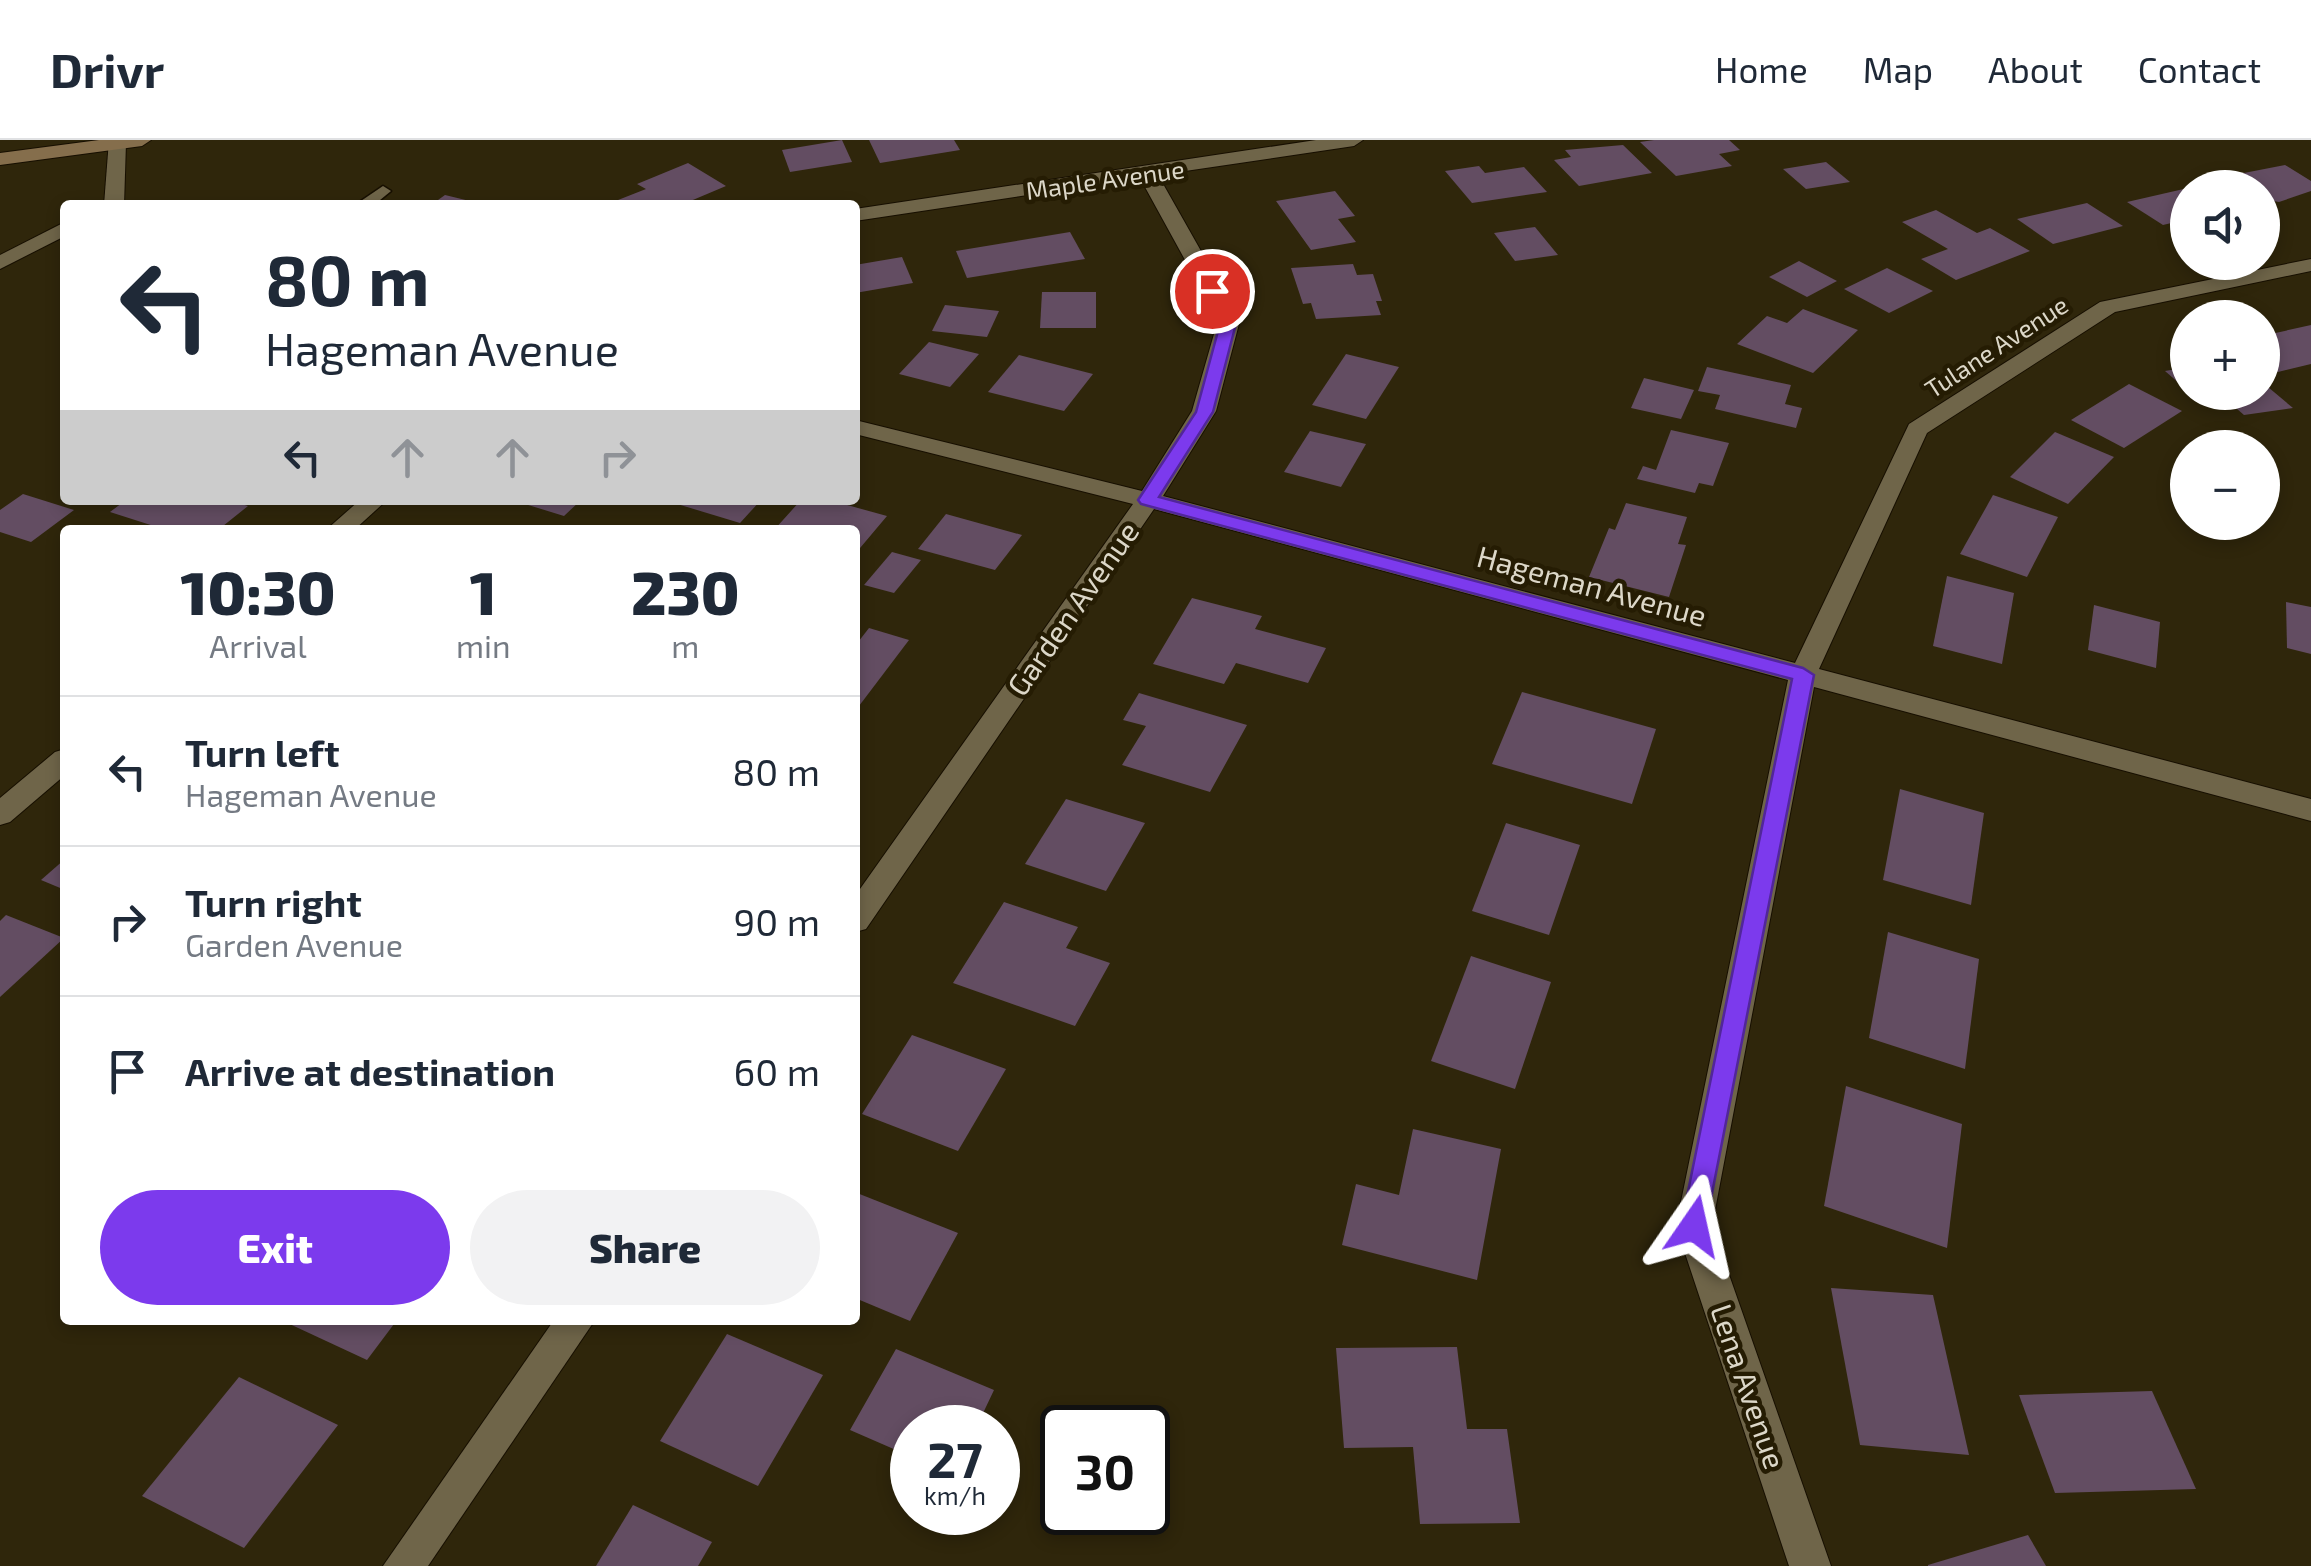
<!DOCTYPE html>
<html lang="en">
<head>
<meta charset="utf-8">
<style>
	body { margin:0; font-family:"Exo 2",sans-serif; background:#f2f2f3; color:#1f2937; height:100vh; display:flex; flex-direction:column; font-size:38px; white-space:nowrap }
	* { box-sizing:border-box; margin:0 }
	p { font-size:32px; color:#747a83 }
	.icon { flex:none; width:55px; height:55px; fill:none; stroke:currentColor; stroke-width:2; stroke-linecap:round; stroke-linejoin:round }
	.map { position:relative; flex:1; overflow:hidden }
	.details { position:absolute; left:60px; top:385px; width:800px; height:800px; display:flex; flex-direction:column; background:#fff; border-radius:10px; box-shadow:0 5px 15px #0003 }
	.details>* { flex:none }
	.guide { position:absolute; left:60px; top:60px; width:800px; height:305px; border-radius:10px; box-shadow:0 5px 15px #0003; background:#fff; color:#1f2937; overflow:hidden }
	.fabs { position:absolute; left:2170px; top:30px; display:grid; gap:20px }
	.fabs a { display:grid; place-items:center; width:110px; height:110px; border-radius:50%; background:#fff; box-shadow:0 5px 15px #0003; font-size:50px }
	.speed { position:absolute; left:890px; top:1265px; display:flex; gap:20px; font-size:50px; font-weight:700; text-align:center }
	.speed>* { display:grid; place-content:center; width:130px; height:130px; border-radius:50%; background:#fff; box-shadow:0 5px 15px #0003; line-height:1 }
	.speed small { font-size:25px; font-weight:400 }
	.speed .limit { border:5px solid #111; border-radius:15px; background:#fff; color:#111 }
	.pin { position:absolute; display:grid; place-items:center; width:85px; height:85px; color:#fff; margin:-42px; border:5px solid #fff; border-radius:50%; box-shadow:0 2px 10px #0007 }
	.me { position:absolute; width:110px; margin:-55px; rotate:11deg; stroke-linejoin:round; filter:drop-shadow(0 0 8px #0008) }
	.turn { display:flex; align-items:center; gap:35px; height:210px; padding:0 40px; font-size:45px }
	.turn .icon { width:130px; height:130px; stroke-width:2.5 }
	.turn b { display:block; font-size:70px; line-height:85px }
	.lanes { display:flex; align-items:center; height:95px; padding:0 40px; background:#0003; justify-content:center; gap:50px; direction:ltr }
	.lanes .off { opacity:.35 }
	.eta { display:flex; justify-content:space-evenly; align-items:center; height:170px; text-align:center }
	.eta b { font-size:60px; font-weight:800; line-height:70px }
	.primary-button { display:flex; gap:20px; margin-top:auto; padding:20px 40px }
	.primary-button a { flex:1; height:115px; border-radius:60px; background:#7c3aed; color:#fff; font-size:40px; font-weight:800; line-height:115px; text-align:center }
	.primary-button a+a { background:#f2f2f3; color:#1f2937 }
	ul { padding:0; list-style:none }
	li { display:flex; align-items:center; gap:30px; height:150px; padding:0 40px; border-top:2px solid #e0e1e3 }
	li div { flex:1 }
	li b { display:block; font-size:38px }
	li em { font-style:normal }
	header { display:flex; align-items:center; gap:60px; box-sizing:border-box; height:140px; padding:0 50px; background:#fff; border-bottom:2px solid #e0e1e3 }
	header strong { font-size:48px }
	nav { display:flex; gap:55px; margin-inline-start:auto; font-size:35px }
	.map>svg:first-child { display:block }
	.building { fill:#634d62 }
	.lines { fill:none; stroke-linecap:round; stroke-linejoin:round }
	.lane-casing { stroke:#170f00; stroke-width:3 }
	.street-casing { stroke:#170f00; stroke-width:2 }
	.secondary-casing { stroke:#170f00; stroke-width:2 }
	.lane { fill:#6f6549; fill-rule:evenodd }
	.street { fill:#6f6549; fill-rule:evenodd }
	.secondary { fill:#856e4c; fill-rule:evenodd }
	.route { fill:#7c3aed; stroke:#51269a; stroke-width:2.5 }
	.labels { text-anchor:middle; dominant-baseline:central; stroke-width:9; stroke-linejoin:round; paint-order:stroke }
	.far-street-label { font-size:25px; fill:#dcd7c8; stroke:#251c03 }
	.street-label { font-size:30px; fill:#dcd7c8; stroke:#251c03 }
</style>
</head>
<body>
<header>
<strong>Drivr</strong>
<nav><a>Home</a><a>Map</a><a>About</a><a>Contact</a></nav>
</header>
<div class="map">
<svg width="2311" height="1426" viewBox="0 0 2311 1426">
	<rect width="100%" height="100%" fill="#2f260b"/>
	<g class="building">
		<path d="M842,0L852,22L790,32L782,10Z"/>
		<path d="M869,0H954L960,10L880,23Z"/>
		<path d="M1654,0H1729L1740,10L1719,14L1732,26L1676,36L1640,2Z"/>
		<path d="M1623,5L1652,33L1579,46L1554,20L1571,17L1565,10Z"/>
		<path d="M1826,22L1850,42L1806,49L1783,29Z"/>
		<path d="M688,23L726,46L681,65H625L618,60L646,49L637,44Z"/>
		<path d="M2285,25L2311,41V51L2279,62L2262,59V48H2226L2213,39Z"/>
		<path d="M1479,26L1485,33L1524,27L1547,52L1472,63L1445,31Z"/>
		<path d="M2188,48V79L2163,85L2127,62Z"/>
		<path d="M1335,51L1355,76L1338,79L1356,102L1311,110L1276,61Z"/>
		<path d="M445,55L482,64V65H431Z"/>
		<path d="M2087,63L2123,86L2053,104L2017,79Z"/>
		<path d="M1936,70L1977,93L1990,88L2030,111L1956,140L1921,119L1948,109L1902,82Z"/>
		<path d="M1535,87L1558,115L1515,121L1494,93Z"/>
		<path d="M1070,92L1085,119L967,138L956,111Z"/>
		<path d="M902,117L913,143L855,153V125Z"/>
		<path d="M1799,121L1837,141L1807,157L1769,137Z"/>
		<path d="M1353,124L1357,135L1373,134L1382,161H1376L1381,175L1316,179L1311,163L1303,164L1291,128Z"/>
		<path d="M1887,128L1933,151L1889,173L1844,149Z"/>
		<path d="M1042,152H1096V188H1040Z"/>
		<path d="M945,165L999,171L987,197L932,191Z"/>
		<path d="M1803,169L1858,190L1813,233L1737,204L1767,176L1787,183Z"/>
		<path d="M2311,185V224L2278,232L2262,220V196Z"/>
		<path d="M929,202L979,214L950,247L899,234Z"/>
		<path d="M1346,214L1399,227L1366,279L1312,265Z"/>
		<path d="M1019,215L1093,234L1064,271L988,252Z"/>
		<path d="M1707,227L1791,245L1785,264L1802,268L1796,288L1715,269L1720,255L1698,251Z"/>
		<path d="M2188,227V251L2165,231Z"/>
		<path d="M1644,238L1694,250L1681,279L1631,268Z"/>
		<path d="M2262,242L2293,268L2244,275L2221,255L2196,259L2189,252H2262Z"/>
		<path d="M2129,244L2182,271L2124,308L2071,280Z"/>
		<path d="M1671,290L1729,303L1713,346L1699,343L1695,353L1637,339L1643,326L1656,330Z"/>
		<path d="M1310,291L1366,304L1341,347L1284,332Z"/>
		<path d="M2055,292L2114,317L2068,364L2010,337Z"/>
		<path d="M23,354L74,370L31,402L0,392V370Z"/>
		<path d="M1993,355L2058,377L2027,437L1960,414Z"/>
		<path d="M126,360H228L248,366L218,390H157L160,388L110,372Z"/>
		<path d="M512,360H581L564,376Z"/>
		<path d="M664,360H761L740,383Z"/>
		<path d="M801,360H829L887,376L855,414V390H774Z"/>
		<path d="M1626,363L1687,377L1678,404L1686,405L1669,457L1589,437L1609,388L1615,390Z"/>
		<path d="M946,374L1022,395L995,430L918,409Z"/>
		<path d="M892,412L921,420L894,453L864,445Z"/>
		<path d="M1947,436L2014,453L2002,524L1933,506Z"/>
		<path d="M1192,458L1262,476L1255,489L1326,508L1308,543L1236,523L1224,544L1153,524Z"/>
		<path d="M2286,462L2311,467V514L2287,508Z"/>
		<path d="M2094,465L2160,482L2156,528L2088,510Z"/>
		<path d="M869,488L909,500L859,566L855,564V506Z"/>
		<path d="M1522,552L1656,589L1632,664L1492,624Z"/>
		<path d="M1139,553L1247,585L1210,652L1122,625L1146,586L1123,580Z"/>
		<path d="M1900,649L1984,673L1971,765L1883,740Z"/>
		<path d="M1066,659L1145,683L1106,751L1025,724Z"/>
		<path d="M1506,683L1580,705L1549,795L1472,771Z"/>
		<path d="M65,719V750L41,740Z"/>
		<path d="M1004,762L1078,787L1066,808L1110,823L1075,886L953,843Z"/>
		<path d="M6,775L64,798L0,857V781Z"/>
		<path d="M1888,792L1979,819L1965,929L1869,898Z"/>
		<path d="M1471,816L1551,842L1515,949L1431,921Z"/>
		<path d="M912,895L1006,929L958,1011L862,974Z"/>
		<path d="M1846,946L1962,984L1947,1108L1824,1066Z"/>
		<path d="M1413,989L1501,1009L1477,1140L1342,1105L1356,1044L1399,1055Z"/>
		<path d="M857,1053L958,1093L910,1181L855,1158Z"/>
		<path d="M1831,1148L1933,1155L1969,1315L1860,1305Z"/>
		<path d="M281,1180H397L367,1220Z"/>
		<path d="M727,1194L823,1235L758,1346L660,1301Z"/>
		<path d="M1457,1207L1467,1289H1507L1520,1383L1420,1384L1413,1307L1344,1308L1336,1208Z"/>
		<path d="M896,1209L994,1250L976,1288H912V1317L850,1290Z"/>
		<path d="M239,1237L338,1285L244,1408L142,1356Z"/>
		<path d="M2152,1251L2196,1349L2055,1353L2019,1255Z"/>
		<path d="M633,1365L712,1402L698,1426H596Z"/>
		<path d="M2028,1395L2046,1426H1928V1425Z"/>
	</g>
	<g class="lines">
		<g class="lane-casing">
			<path id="lane" d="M383,46L391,51L374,65H355Z"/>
		</g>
		<g class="street-casing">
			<g id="street">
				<path d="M109,0L126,3L124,65H104Z"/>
				<path d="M1316,0H1363L1354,6L1158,35L1240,180L1216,271L1163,356L1795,523L1909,284L2100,162L2311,119V131L2115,172L1927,293L1819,529L2311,659V681L1814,547L1712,1086L1831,1426H1789L1676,1086L1788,540L1154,369L866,789L855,792V756L1133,364L855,294V280L1142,351L1192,271L1218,180L1140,38L855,81V69Z"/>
				<path d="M65,82V96L0,129V115Z"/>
				<path d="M360,360H387L354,390H326Z"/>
				<path d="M65,609V635L10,682L0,685V658L55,612Z"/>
				<path d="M554,1180H595L428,1426H383Z"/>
			</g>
		</g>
		<g class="secondary-casing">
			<path id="secondary" d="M99,0H151L142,6L0,25V13Z"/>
		</g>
		<use href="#lane" class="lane"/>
		<use href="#street" class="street"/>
		<use href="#secondary" class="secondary"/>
	</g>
	<path class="route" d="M1212,146L1218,147L1237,180L1213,272L1159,357L1803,528L1814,535L1704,1094L1694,1098L1685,1094L1681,1086L1792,539L1141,364L1138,360L1196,272L1221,180L1204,151Z"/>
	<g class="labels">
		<g class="far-street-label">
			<text transform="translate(1105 39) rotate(-8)">Maple Avenue</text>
			<text transform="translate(1996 206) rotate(-33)">Tulane Avenue</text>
		</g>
		<g class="street-label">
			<text transform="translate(1592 445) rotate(15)">Hageman Avenue</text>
			<text transform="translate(1072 468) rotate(-55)">Garden Avenue</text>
			<text transform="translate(1749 1246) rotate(71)">Lena Avenue</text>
		</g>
	</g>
</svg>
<div class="fabs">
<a><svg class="icon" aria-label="sound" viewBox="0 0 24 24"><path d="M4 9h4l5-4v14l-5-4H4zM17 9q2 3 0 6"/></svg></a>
<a>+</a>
<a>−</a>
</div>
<div class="speed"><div>27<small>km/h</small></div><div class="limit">30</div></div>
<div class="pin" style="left:1212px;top:151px;background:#d93025"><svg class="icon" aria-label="arrive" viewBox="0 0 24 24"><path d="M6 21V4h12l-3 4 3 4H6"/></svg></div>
<svg class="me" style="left:1694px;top:1086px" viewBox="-20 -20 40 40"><path d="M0-17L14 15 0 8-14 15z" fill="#7c3aed" stroke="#fff" stroke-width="4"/></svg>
<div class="guide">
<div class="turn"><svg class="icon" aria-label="left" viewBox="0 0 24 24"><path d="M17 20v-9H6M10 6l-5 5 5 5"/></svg><div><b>80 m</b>Hageman Avenue</div></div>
<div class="lanes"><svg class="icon" aria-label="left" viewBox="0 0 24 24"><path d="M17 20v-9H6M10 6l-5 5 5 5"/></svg><svg class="icon off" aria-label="ahead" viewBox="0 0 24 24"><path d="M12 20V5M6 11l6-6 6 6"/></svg><svg class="icon off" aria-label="ahead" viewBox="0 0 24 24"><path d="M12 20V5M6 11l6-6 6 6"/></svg><svg class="icon off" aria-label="right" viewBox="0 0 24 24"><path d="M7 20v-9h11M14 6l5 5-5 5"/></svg></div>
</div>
<section class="details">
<div class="eta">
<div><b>10:30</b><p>Arrival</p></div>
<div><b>1</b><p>min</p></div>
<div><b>230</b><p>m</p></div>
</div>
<ul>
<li><svg class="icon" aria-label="left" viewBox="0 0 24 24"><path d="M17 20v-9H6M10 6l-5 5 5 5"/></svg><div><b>Turn left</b><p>Hageman Avenue</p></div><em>80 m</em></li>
<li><svg class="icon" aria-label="right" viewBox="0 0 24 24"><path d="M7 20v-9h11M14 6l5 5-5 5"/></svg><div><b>Turn right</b><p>Garden Avenue</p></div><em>90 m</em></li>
<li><svg class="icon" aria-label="arrive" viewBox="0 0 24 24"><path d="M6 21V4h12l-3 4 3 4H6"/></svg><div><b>Arrive at destination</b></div><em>60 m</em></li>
</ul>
<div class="primary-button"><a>Exit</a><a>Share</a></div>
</section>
</div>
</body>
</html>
